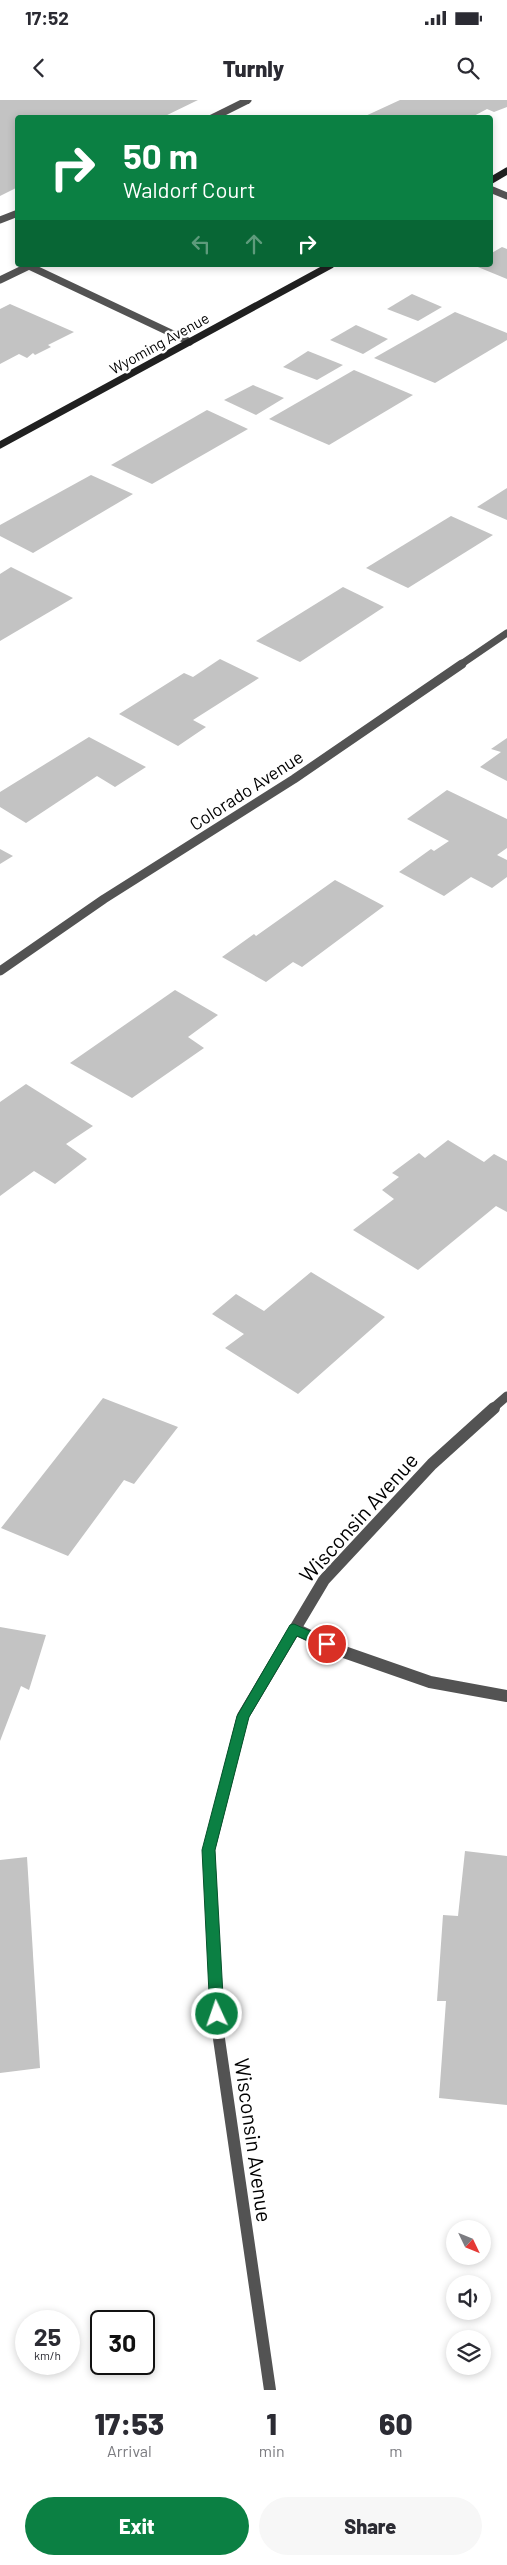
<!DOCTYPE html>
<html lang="en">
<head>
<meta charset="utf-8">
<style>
	body { margin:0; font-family:Barlow,sans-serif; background:#f7f7f7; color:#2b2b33; height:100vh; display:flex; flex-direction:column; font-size:19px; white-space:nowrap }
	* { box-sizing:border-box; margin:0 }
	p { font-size:16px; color:#7c7c81 }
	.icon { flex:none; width:28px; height:28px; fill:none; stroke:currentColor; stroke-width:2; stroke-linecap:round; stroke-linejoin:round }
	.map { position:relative; height:2290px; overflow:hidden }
	.panel { display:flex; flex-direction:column; background:#fff; flex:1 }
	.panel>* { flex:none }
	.guide { position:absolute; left:15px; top:15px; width:478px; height:152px; border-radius:5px; box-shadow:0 2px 8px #0003; background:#0b8043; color:#fff; overflow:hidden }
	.needle { width:32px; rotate:133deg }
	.fabs { position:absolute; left:446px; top:2120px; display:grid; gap:10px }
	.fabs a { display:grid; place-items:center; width:45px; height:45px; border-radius:50%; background:#fff; box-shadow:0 2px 8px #0003; font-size:25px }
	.speed { position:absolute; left:15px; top:2210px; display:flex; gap:10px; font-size:25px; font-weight:700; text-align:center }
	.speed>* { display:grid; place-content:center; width:65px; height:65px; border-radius:50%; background:#fff; box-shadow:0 2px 8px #0003; line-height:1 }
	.speed small { font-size:12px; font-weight:400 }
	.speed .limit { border:2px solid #111; border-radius:8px; background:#fff; color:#111 }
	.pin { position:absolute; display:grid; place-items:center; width:42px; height:42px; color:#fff; margin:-21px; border:2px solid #fff; border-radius:50%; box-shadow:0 1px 5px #0007 }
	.me { position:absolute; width:55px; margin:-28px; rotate:357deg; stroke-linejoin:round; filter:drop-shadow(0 0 4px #0008) }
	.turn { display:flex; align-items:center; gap:18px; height:105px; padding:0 25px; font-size:22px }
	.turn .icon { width:65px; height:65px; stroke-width:2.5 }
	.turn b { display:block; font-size:35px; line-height:42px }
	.lanes { display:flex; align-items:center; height:48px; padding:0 25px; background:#0003; justify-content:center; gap:25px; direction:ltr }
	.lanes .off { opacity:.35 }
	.eta { display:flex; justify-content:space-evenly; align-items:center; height:85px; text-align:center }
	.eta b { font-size:30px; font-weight:800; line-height:35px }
	.action { display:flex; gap:10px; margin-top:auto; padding:10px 25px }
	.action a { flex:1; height:58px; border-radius:30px; background:#0b8043; color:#fff; font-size:20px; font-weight:800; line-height:58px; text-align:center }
	.action a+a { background:#f7f7f7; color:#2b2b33 }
	.status { display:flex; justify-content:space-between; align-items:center; height:35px; padding:0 25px; background:#fff; direction:ltr }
	.status svg { height:14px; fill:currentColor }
	header { display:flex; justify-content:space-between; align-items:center; height:65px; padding:0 25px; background:#fff; font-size:22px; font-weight:800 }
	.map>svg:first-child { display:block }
	.building { fill:#c3c3c3 }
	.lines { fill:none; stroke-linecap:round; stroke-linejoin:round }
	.lane { stroke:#535353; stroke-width:7 }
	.street-far2 { stroke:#535353; stroke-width:7 }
	.street-far1 { stroke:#535353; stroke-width:9 }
	.street { stroke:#535353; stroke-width:12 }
	.secondary { stroke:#202020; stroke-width:7 }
	.route { fill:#0b8043; stroke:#07532c }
	.labels { text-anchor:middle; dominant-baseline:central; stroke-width:5; stroke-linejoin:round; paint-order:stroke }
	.far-street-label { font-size:15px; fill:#000; stroke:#fff }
	.street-label { font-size:18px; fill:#000; stroke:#fff }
	.near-street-label { font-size:21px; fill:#000; stroke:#fff }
</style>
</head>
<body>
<div class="status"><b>17:52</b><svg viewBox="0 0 49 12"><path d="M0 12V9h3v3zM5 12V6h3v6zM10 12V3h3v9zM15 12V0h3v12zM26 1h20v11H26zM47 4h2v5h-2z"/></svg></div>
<header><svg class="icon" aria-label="back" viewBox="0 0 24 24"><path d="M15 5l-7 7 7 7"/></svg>Turnly<svg class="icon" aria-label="search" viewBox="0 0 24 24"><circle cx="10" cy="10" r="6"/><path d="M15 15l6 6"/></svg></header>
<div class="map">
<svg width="507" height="2290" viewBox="0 0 507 2290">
	<rect width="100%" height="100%" fill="#fff"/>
	<g class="building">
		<path d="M0,0H198L161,18H18V87L0,96Z"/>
		<path d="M400,0H507V7L494,12L487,9L470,18H361Z"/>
		<path d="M502,147L507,149V179L473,165H490V154Z"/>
		<path d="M412,194L442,207L418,221L387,209Z"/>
		<path d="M10,204L74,232L48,245L51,247L35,255L33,253L27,258L19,254L0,264V209Z"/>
		<path d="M455,212L507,233V240L435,283L374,258Z"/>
		<path d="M356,225L388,239L363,254L330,240Z"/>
		<path d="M308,251L343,265L317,280L283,267Z"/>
		<path d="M354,270L413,295L329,345L269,319Z"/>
		<path d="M253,285L284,298L256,315L224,300Z"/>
		<path d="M207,310L248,329L152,384L111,365Z"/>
		<path d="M91,375L133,394L33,453L0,436V425Z"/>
		<path d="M507,388V420L477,407Z"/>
		<path d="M451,416L493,435L408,488L366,468Z"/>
		<path d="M11,467L73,498L0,541V474Z"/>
		<path d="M343,487L384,507L300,562L256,541Z"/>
		<path d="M220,559L259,578L193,620L206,627L178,646L119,614L184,573L193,577Z"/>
		<path d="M89,637L146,667L115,687L97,676L26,723L0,707V692Z"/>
		<path d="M507,638V681L480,667L501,652L491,649Z"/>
		<path d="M447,690L507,719V748L497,755L507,760V777L492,788L471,777L444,796L399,772L431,749L434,751L449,741L407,719Z"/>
		<path d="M0,749L13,756L0,764Z"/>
		<path d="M335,780L384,806L302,867L293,862L266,882L222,857L254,834L256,836Z"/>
		<path d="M175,890L218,915L188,937L204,948L132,998L70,963Z"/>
		<path d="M26,984L93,1026L66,1044L87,1059L55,1084L34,1071L0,1096V1002Z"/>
		<path d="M448,1040L484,1062L494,1054L507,1061V1112L496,1106L418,1170L353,1130L394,1099L382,1090L399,1077L392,1073L419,1053L425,1058Z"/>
		<path d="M311,1172L385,1217L298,1294L225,1248L244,1234L212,1214L236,1194L264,1211Z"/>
		<path d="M103,1298L178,1327L134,1384L124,1380L68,1456L1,1428Z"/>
		<path d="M0,1527L46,1535L29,1590L21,1586L0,1641Z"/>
		<path d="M465,1751L507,1756V2005L439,1998L446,1901H437L443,1815L458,1816Z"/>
		<path d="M27,1757L40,1968L0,1973V1760Z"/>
	</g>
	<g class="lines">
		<path class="lane" d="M0,180L29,166L190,242"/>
		<g class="street-far2">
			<path d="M212,18L248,0"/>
			<path d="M490,89L507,96"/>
			<path d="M0,120L18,113"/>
			<path d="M460,565L507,533"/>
		</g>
		<g class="street-far1">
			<path d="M0,871L104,799L294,679L462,564"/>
			<path d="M492,1309L507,1296"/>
		</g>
		<g class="street">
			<path d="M295,1529L344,1552L430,1582L507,1596"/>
			<path d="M270,2290L218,1932L209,1750L243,1616L324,1480L432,1364L494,1308"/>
		</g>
		<g class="secondary">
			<path d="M490,81L507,71"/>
			<path d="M0,345L331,165"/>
		</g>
	</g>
	<path class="route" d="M294,1524L332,1541L334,1544L327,1549L297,1536L249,1617L215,1750L224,1914L222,1918L217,1920L212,1918L210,1914L202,1750L237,1616L290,1525Z"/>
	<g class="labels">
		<g class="far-street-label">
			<text transform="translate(159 243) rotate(-29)">Wyoming Avenue</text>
		</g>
		<g class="street-label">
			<text transform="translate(246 690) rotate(-33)">Colorado Avenue</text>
		</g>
		<g class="near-street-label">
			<text transform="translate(358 1417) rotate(-48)">Wisconsin Avenue</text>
			<text transform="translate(254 2040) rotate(82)">Wisconsin Avenue</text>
		</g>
	</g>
</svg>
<div class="fabs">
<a><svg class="needle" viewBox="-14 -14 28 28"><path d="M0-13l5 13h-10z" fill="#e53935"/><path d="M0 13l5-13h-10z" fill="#7c7c81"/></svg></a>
<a><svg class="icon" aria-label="sound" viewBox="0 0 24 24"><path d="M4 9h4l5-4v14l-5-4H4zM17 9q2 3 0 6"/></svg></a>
<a><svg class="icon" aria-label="layers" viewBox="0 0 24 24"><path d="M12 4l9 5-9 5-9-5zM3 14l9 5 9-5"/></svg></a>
</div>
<div class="speed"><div>25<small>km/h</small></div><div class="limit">30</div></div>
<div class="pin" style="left:327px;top:1544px;background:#d93025"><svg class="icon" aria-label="arrive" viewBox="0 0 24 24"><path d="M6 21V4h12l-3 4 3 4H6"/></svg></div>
<svg class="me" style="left:217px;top:1914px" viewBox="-20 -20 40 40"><circle r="17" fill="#0b8043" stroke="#fff" stroke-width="3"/><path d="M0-11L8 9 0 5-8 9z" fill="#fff"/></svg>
<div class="guide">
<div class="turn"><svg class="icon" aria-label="right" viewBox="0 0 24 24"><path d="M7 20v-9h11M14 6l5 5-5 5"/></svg><div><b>50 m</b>Waldorf Court</div></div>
<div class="lanes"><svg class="icon off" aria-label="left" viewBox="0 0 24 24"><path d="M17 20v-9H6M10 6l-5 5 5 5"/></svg><svg class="icon off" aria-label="ahead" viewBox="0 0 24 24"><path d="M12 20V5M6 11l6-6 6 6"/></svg><svg class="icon" aria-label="right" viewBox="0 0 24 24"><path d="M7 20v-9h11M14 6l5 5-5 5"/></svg></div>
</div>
</div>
<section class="panel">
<div class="eta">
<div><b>17:53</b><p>Arrival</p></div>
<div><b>1</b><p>min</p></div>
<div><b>60</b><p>m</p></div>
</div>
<div class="action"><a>Exit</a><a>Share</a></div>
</section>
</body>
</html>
